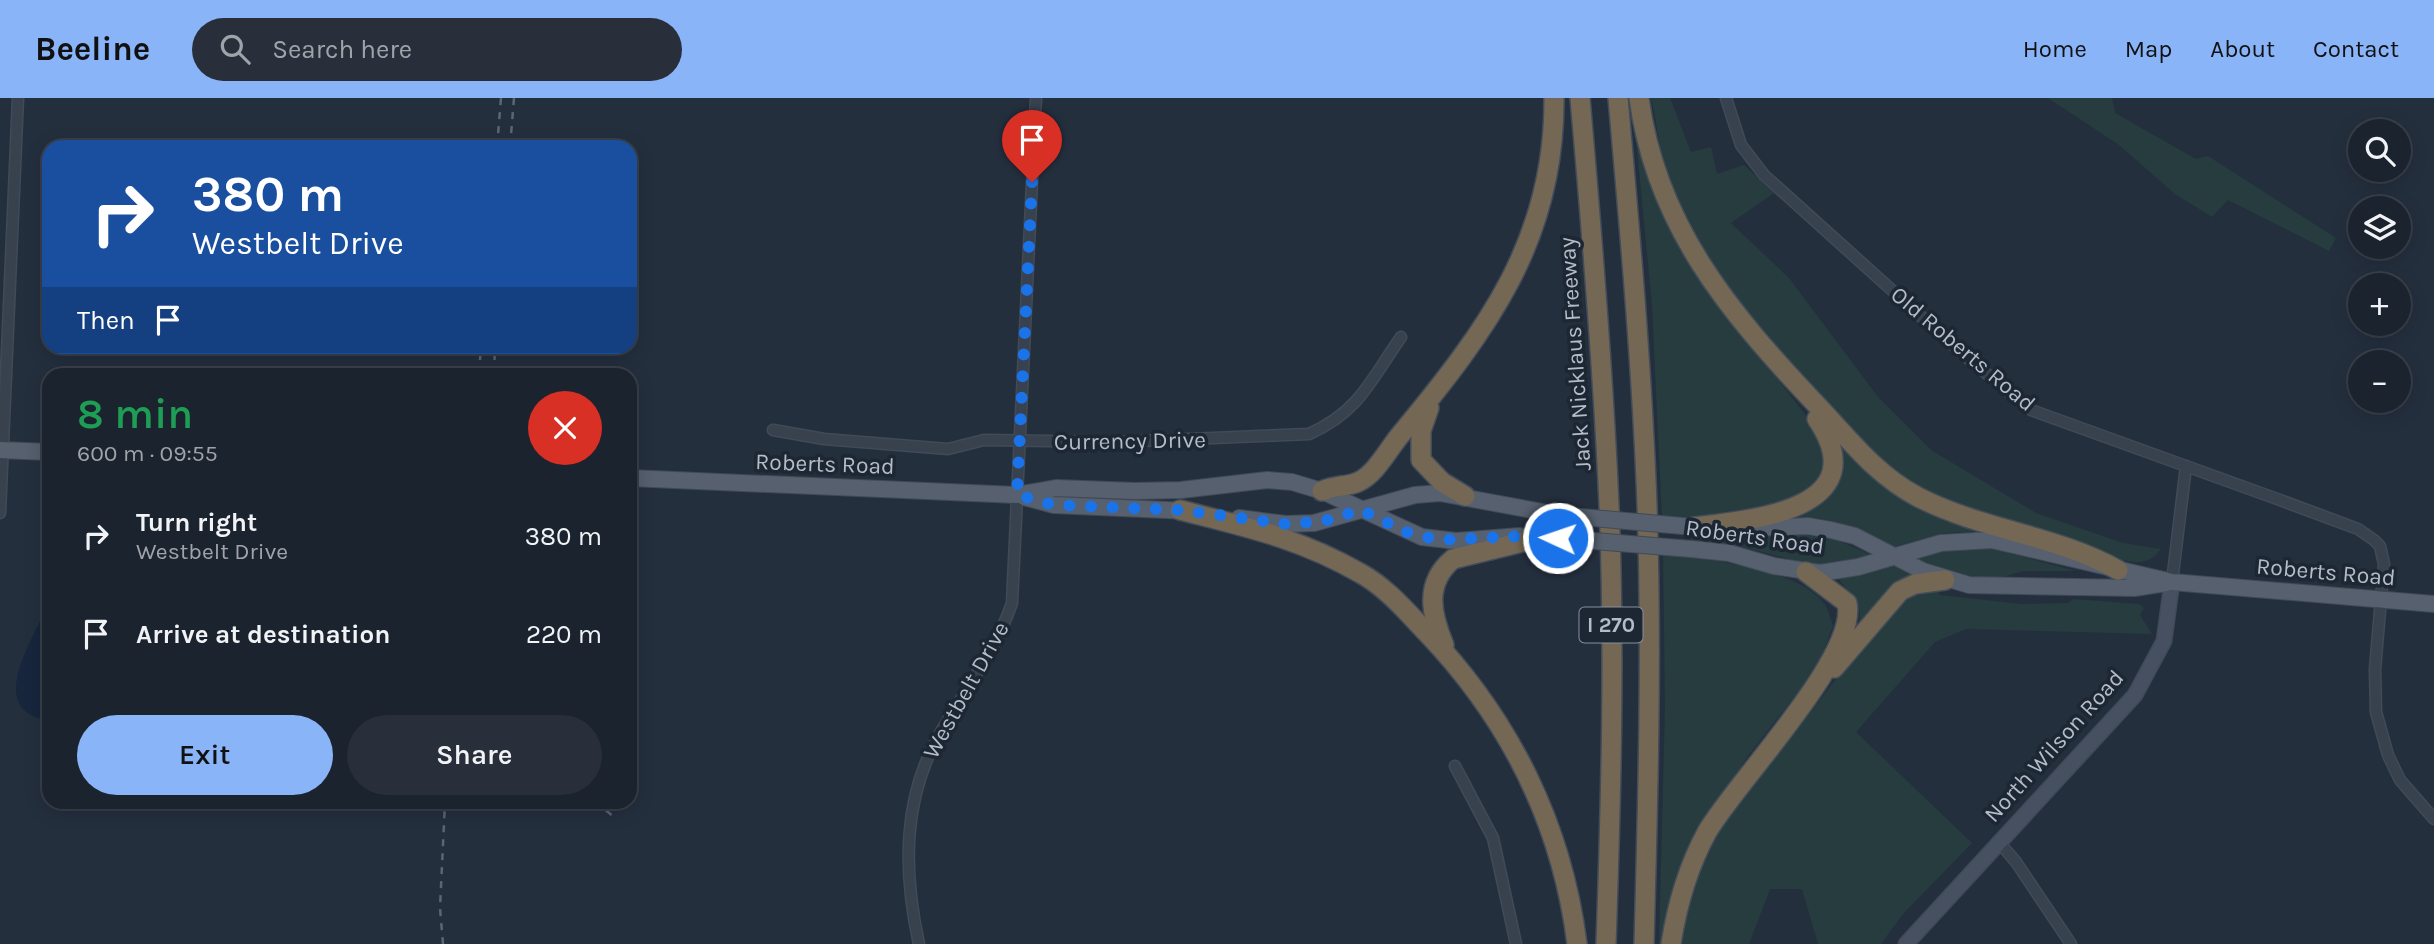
<!DOCTYPE html>
<html lang="en">
<head>
<meta charset="utf-8">
<style>
	body { margin:0; font-family:Karla,sans-serif; background:#282f3a; color:#f1f3f6; height:100vh; display:flex; flex-direction:column; font-size:26px; white-space:nowrap }
	* { box-sizing:border-box; margin:0 }
	p { font-size:23px; color:#a0a4aa }
	.icon { flex:none; width:38px; height:38px; fill:none; stroke:currentColor; stroke-width:2; stroke-linecap:round; stroke-linejoin:round }
	.map { position:relative; flex:1; overflow:hidden }
	.sheet { position:absolute; left:42px; top:270px; width:595px; height:441px; display:flex; flex-direction:column; background:#1b232e; border-radius:21px; box-shadow:0 4px 18px #0003,0 0 0 2px #39404a }
	.sheet>* { flex:none }
	.top-card { position:absolute; left:42px; top:42px; width:595px; height:214px; border-radius:21px; box-shadow:0 4px 18px #0003,0 0 0 2px #39404a; background:#1a4fa0; color:#fff; overflow:hidden }
	.buttons { position:absolute; left:2348px; top:21px; display:grid; gap:14px }
	.buttons a { display:grid; place-items:center; width:63px; height:63px; border-radius:50%; background:#1b232e; box-shadow:0 4px 18px #0003,0 0 0 2px #39404a; font-size:35px }
	.pin { position:absolute; display:grid; place-items:center; width:60px; height:60px; color:#fff; margin:-72px -30px; border-radius:50% 50% 50% 0; rotate:-45deg; box-shadow:0 0 7px #0007 }
	.pin .icon { rotate:45deg }
	.me { position:absolute; width:77px; margin:-38px; rotate:273deg; stroke-linejoin:round; filter:drop-shadow(0 0 5px #0008) }
	.turn { display:flex; align-items:center; gap:24px; height:147px; padding:0 35px; font-size:32px }
	.turn .icon { width:91px; height:91px; stroke-width:2.5 }
	.turn b { display:block; font-size:49px; line-height:60px }
	.then { display:flex; align-items:center; height:66px; padding:0 35px; background:#0003; gap:14px; font-size:26px }
	.round { display:grid; place-items:center; flex:none; width:74px; height:74px; border-radius:37px; background:#282f3a }
	.summary { display:flex; align-items:center; justify-content:space-between; height:119px; padding:0 35px }
	h1 { font-size:42px; font-weight:600; line-height:52px; color:#1e9e55 }
	.cta { display:flex; gap:14px; margin-top:auto; padding:14px 35px }
	.cta a { flex:1; height:80px; border-radius:42px; background:#8ab4f8; color:#111; font-size:28px; font-weight:600; line-height:80px; text-align:center }
	.cta a+a { background:#282f3a; color:#f1f3f6 }
	ul { padding:0; list-style:none }
	li { display:flex; align-items:center; gap:21px; height:98px; padding:0 35px }
	li div { flex:1 }
	li b { display:block; font-size:26px }
	li em { font-style:normal }
	header { display:flex; align-items:center; gap:42px; box-sizing:border-box; height:98px; padding:0 35px; background:#8ab4f8; color:#111 }
	header strong { font-size:33px }
	nav { display:flex; gap:38px; margin-inline-start:auto; font-size:24px }
	.search { width:490px; height:63px; background:#282f3a; display:flex; align-items:center; gap:18px; box-sizing:border-box; padding:0 24px; border-radius:38px; color:#a0a4aa; font-size:26px }
	.map>svg:first-child { display:block }
	.green { fill:#263c3f }
	.water { fill:#17263c }
	.lines { fill:none; stroke-linecap:round; stroke-linejoin:round }
	.minor-casing { stroke:#414a57; stroke-width:13 }
	.secondary-casing { stroke:#414a57; stroke-width:17 }
	.primary-casing { stroke:#414a57; stroke-width:18 }
	.motorway-casing { stroke:#434c59; stroke-width:22 }
	.minor { stroke:#38414e; stroke-width:10 }
	.secondary { stroke:#465061; stroke-width:14 }
	.primary { stroke:#56606e; stroke-width:16 }
	.motorway { stroke:#746855; stroke-width:19 }
	.rail { stroke:#5a6575; stroke-width:2.5; stroke-dasharray:7 7; stroke-linecap:butt }
	.primary-bridge-casing { stroke:#414a57; stroke-width:18; stroke-linecap:butt }
	.primary-bridge { stroke:#56606e; stroke-width:16 }
	.route { stroke:#1a73e8; stroke-width:12; stroke-dasharray:0 21.6 }
	.labels { text-anchor:middle; dominant-baseline:central; stroke-width:7; stroke-linejoin:round; paint-order:stroke }
	.shield { fill:#1d2633; stroke:#878f9c; stroke-width:2 }
	.shield-label { font-size:21px; font-weight:bold; fill:#b4bcc9 }
	.street-label { font-size:23px; fill:#b4bcc9; stroke:#1d2633 }
</style>
</head>
<body>
<header>
<strong>Beeline</strong>
<div class="search"><svg class="icon" aria-label="search" viewBox="0 0 24 24"><circle cx="10" cy="10" r="6"/><path d="M15 15l6 6"/></svg>Search here</div>
<nav><a>Home</a><a>Map</a><a>About</a><a>Contact</a></nav>
</header>
<div class="map">
<svg width="2434" height="846" viewBox="0 0 2434 846">
	<rect width="100%" height="100%" fill="#242f3e"/>
	<g class="green">
		<path d="M1651,0H1670L1691,54L1711,49L1717,76L1744,67L1774,95L1731,125L1789,180L1878,299L1931,352L2036,415L2123,445L2161,451C2141,480 2106,453 2080,446C2040,435 2002,423 1964,409C1951,405 1936,401 1924,394C1879,368 1847,329 1812,290C1758,230 1709,177 1676,102C1661,69 1659,35 1651,0Z"/>
		<path d="M2048,0H2112L2115,15L2196,61L2208,58L2336,140L2329,153L2228,102L2212,119L2175,96L2119,47Z"/>
		<path d="M1635,30L1749,244L1818,333L1825,366L1820,381L1799,402L1706,422L1662,419L1652,207Z"/>
		<path d="M1834,337L1986,433L1944,435L1893,449L1840,425L1798,419L1810,410Z"/>
		<path d="M1797,435L1837,442L1869,456C1834,478 1787,460 1751,451C1731,446 1711,445 1691,443L1689,436L1749,439Z"/>
		<path d="M1990,450L2076,473H2023L2000,480H1982L1964,478L1916,461L1944,452Z"/>
		<path d="M1663,457C1701,459 1797,471 1822,503C1828,509 1830,520 1833,528L1821,559L1799,593L1747,659L1710,717L1666,846H1659L1665,608Z"/>
		<path d="M1892,467L1915,479L1857,532C1866,502 1851,500 1838,480Z"/>
		<path d="M1938,492L1940,497L2022,506L2068,505L2073,501L2139,506L2144,510L2140,517L2152,536L1966,531L1935,544L1856,634L1972,745L1903,816L1881,846H1818L1802,791H1770L1749,846H1678L1685,810L1710,745L1890,511L1916,493Z"/>
	</g>
	<path class="water" d="M49,505V624C42,621 30,618 24,612C0,588 38,531 49,505Z"/>
	<g class="lines">
		<g class="minor-casing">
			<g id="minor">
				<path d="M1726,0L1741,47L1764,77L1965,258L2031,312L2280,402L2358,431L2374,442L2380,448L2384,466L2375,571L2376,614L2388,657L2400,682L2434,721"/>
				<path d="M773,332L824,341L948,351L984,342L1117,344L1309,336C1359,314 1371,282 1401,239"/>
				<path d="M0,415L18,0"/>
				<path d="M2172,484L2186,368"/>
				<path d="M1455,668L1493,740L1516,846"/>
				<path d="M1998,743L2016,764L2071,846"/>
				<path d="M919,846C903,773 902,698 942,632C967,589 996,552 1012,505L1036,0"/>
			</g>
		</g>
		<g class="secondary-casing">
			<path id="secondary" d="M1906,846L2135,597L2164,543L2172,484"/>
		</g>
		<g class="primary-casing">
			<g id="primary">
				<path d="M0,352L49,354"/>
				<path d="M630,380L1017,397L1056,390L1135,393L1181,392L1267,382L1292,384L1322,393L1422,439L1456,443L1520,438"/>
				<path d="M1024,399L1054,407L1189,413"/>
				<path d="M1239,420L1286,426L1314,425L1415,397L1440,395L1559,417"/>
				<path d="M1729,431L1808,428L1831,432L1855,438L1923,473L1969,487L2134,490L2166,485"/>
				<path d="M1691,451L1729,455L1774,468L1820,475L1858,469L1941,445L1992,442L2172,484L2434,506"/>
			</g>
		</g>
		<g class="motorway-casing">
			<g id="motorway">
				<path d="M1580,0C1592,135 1603,271 1609,407C1615,553 1611,700 1606,846"/>
				<path d="M1618,0C1630,135 1642,271 1647,407C1652,553 1648,700 1644,846"/>
				<path d="M1639,0C1656,127 1729,214 1813,303C1847,338 1874,376 1918,399C1982,432 2056,437 2118,472"/>
				<path d="M1429,310L1421,333V362L1442,384L1465,398"/>
				<path d="M1322,393C1334,387 1347,389 1358,384C1376,376 1389,350 1401,336C1487,232 1555,142 1554,0"/>
				<path d="M1180,412C1246,429 1299,440 1360,475C1386,489 1407,514 1427,535C1510,622 1562,727 1577,846"/>
				<path d="M1694,429C1751,422 1878,412 1817,321"/>
				<path d="M1444,547C1431,516 1424,485 1453,461L1543,439"/>
				<path d="M1834,570L1900,493L1915,486L1945,482"/>
				<path d="M1671,846C1677,807 1688,769 1707,734C1736,684 1859,558 1847,505L1806,474"/>
			</g>
		</g>
		<use href="#minor" class="minor"/>
		<use href="#secondary" class="secondary"/>
		<use href="#primary" class="primary"/>
		<use href="#motorway" class="motorway"/>
		<g class="rail">
			<path d="M497,49L501,0"/>
			<path d="M510,49L514,0"/>
			<path d="M479,276L481,248"/>
			<path d="M494,276L495,248"/>
			<path d="M595,704L613,718"/>
			<path d="M443,846L440,810L445,704"/>
		</g>
		<g class="primary-bridge-casing">
			<g id="primary-bridge">
				<path d="M1559,417L1694,429"/>
				<path d="M1558,440L1691,451"/>
			</g>
		</g>
		<use href="#primary-bridge" class="primary-bridge"/>
	</g>
	<g class="lines">
		<path class="route" d="M1032,84L1017,397L1054,407L1180,412L1286,426L1324,423L1361,412L1406,434L1439,442L1528,438L1558,440"/>
	</g>
	<g class="labels">
		<rect class="shield" x="1579.5" y="509.5" width="63" height="35" rx="5"/>
		<g class="shield-label">
			<text x="1611" y="527">I 270</text>
		</g>
		<g class="street-label">
			<text transform="translate(1963 251) rotate(40)">Old Roberts Road</text>
			<text transform="translate(1575 256) rotate(-94)">Jack Nicklaus Freeway</text>
			<text transform="translate(1130 343) rotate(-1)">Currency Drive</text>
			<text transform="translate(825 366) rotate(2)">Roberts Road</text>
			<text transform="translate(1755 439) rotate(8)">Roberts Road</text>
			<text transform="translate(2326 474) rotate(5)">Roberts Road</text>
			<text transform="translate(966 592) rotate(-61)">Westbelt Drive</text>
			<text transform="translate(2054 648) rotate(-48)">North Wilson Road</text>
		</g>
	</g>
</svg>
<div class="buttons">
<a><svg class="icon" aria-label="search" viewBox="0 0 24 24"><circle cx="10" cy="10" r="6"/><path d="M15 15l6 6"/></svg></a>
<a><svg class="icon" aria-label="layers" viewBox="0 0 24 24"><path d="M12 4l9 5-9 5-9-5zM3 14l9 5 9-5"/></svg></a>
<a>+</a>
<a>−</a>
</div>
<div class="pin" style="left:1032px;top:84px;background:#d93025"><svg class="icon" aria-label="arrive" viewBox="0 0 24 24"><path d="M6 21V4h12l-3 4 3 4H6"/></svg></div>
<svg class="me" style="left:1558px;top:440px" viewBox="-20 -20 40 40"><circle r="17" fill="#1a73e8" stroke="#fff" stroke-width="3"/><path d="M0-11L8 9 0 5-8 9z" fill="#fff"/></svg>
<div class="top-card">
<div class="turn"><svg class="icon" aria-label="right" viewBox="0 0 24 24"><path d="M7 20v-9h11M14 6l5 5-5 5"/></svg><div><b>380 m</b>Westbelt Drive</div></div>
<div class="then">Then<svg class="icon" aria-label="arrive" viewBox="0 0 24 24"><path d="M6 21V4h12l-3 4 3 4H6"/></svg></div>
</div>
<section class="sheet">
<div class="summary"><div><h1>8 min</h1><p>600 m · 09:55</p></div><a class="round" style="background:#d93025;color:#fff"><svg class="icon" aria-label="close" viewBox="0 0 24 24"><path d="M6 6l12 12M18 6L6 18"/></svg></a></div>
<ul>
<li><svg class="icon" aria-label="right" viewBox="0 0 24 24"><path d="M7 20v-9h11M14 6l5 5-5 5"/></svg><div><b>Turn right</b><p>Westbelt Drive</p></div><em>380 m</em></li>
<li><svg class="icon" aria-label="arrive" viewBox="0 0 24 24"><path d="M6 21V4h12l-3 4 3 4H6"/></svg><div><b>Arrive at destination</b></div><em>220 m</em></li>
</ul>
<div class="cta"><a>Exit</a><a>Share</a></div>
</section>
</div>
</body>
</html>
